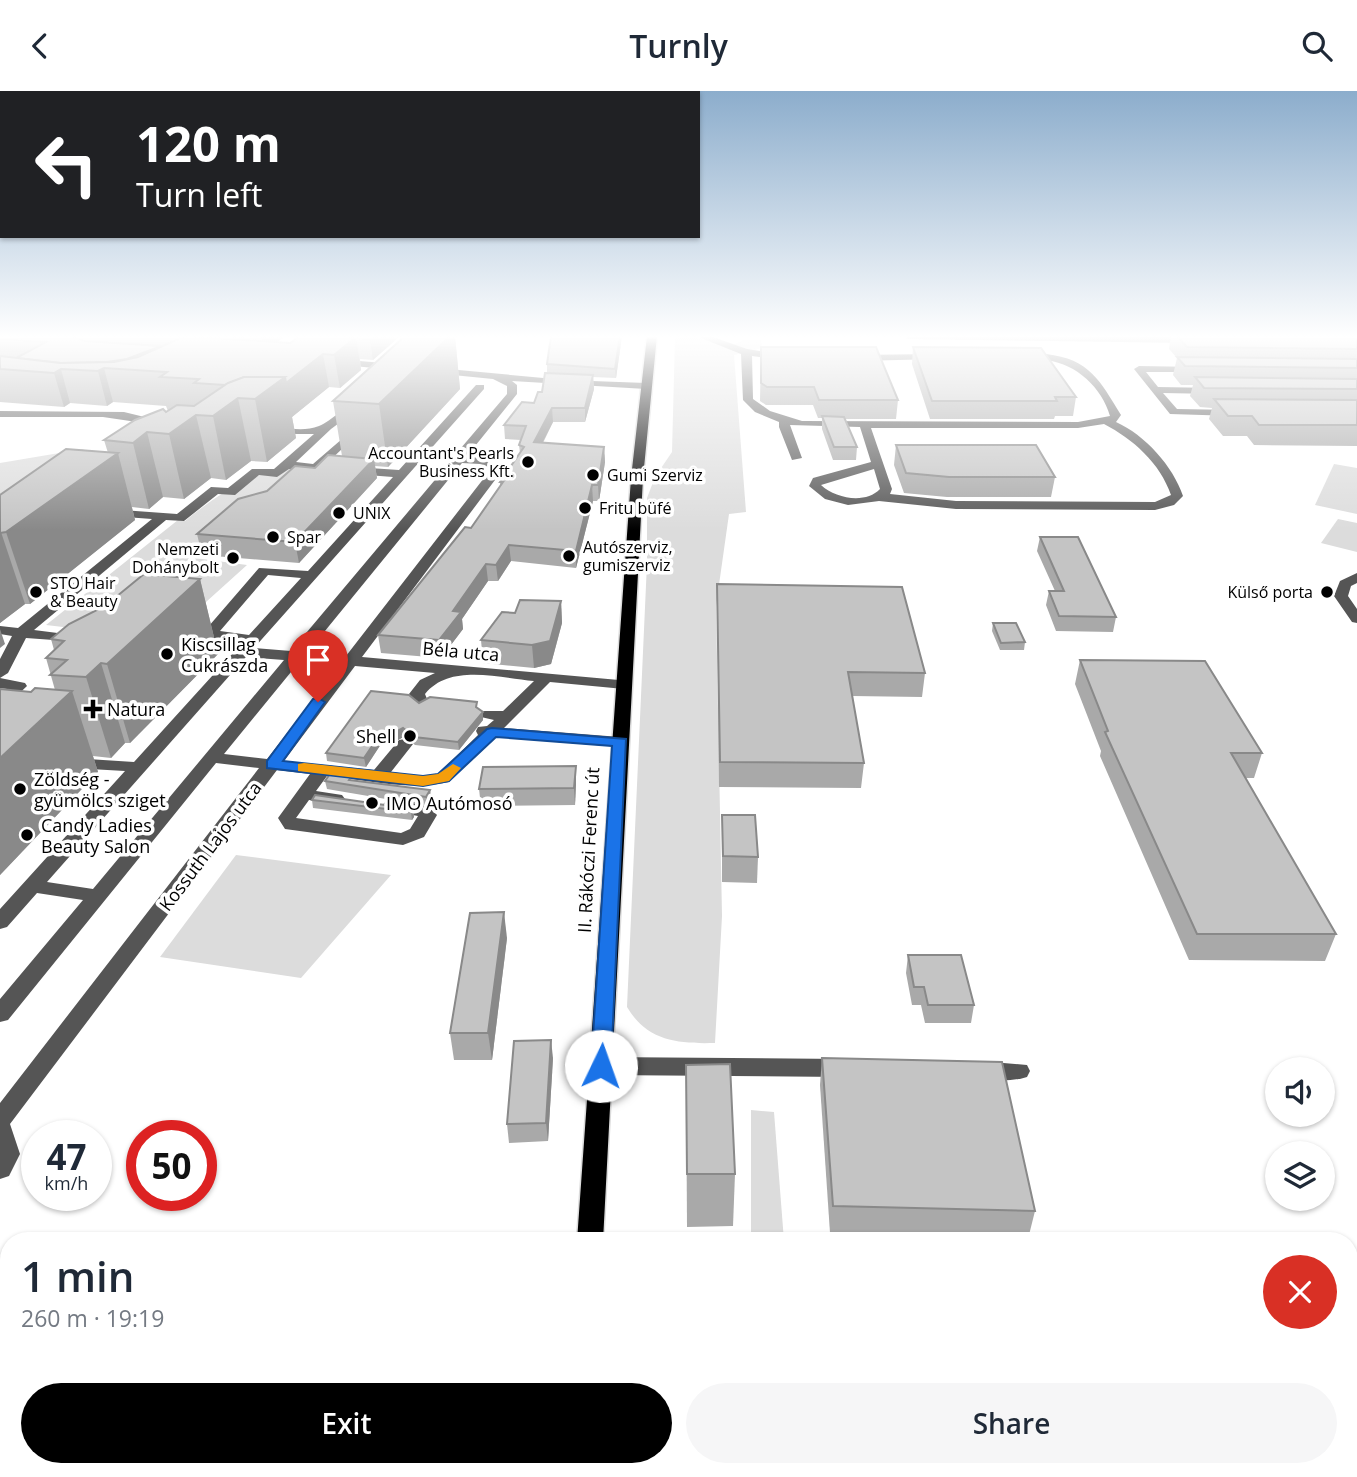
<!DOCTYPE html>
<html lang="en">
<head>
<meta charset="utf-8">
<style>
	body { margin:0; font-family:"Open Sans",sans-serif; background:#f6f6f7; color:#1f2937; height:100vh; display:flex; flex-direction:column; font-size:26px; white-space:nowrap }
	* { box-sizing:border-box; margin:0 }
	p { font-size:23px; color:#747a83 }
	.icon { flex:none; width:38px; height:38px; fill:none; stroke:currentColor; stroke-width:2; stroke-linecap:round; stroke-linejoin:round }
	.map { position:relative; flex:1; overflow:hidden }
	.sheet { position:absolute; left:0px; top:1141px; width:1358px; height:245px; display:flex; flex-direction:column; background:#fff; border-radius:28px 28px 0 0; box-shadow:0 2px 5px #0004 }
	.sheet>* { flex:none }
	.hud { position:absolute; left:0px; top:0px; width:700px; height:147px; box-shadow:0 2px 5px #0004; background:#202124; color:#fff; overflow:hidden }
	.tools { position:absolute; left:1265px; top:966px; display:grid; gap:14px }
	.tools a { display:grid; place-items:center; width:70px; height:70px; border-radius:50%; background:#fff; box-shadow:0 2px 5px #0004; font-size:35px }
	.speed { position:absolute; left:21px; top:1029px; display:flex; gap:14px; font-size:35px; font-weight:700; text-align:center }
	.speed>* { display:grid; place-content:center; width:91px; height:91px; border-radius:50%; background:#fff; box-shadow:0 2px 5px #0004; line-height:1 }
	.speed small { font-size:18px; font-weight:400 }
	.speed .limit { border:10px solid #d22; background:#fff; color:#111 }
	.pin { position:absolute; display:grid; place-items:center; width:60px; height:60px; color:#fff; margin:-72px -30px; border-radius:50% 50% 50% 0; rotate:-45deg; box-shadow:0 0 7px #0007 }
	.pin .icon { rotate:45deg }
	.me { position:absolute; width:77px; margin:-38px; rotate:3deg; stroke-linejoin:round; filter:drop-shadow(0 0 5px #0008) }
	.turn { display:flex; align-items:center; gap:24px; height:147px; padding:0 21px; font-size:32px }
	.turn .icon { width:91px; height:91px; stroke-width:2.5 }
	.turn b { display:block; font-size:49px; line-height:60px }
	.round { display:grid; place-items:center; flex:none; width:74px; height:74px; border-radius:37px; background:#f6f6f7 }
	.summary { display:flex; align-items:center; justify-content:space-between; height:119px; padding:0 21px }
	h1 { font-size:42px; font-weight:600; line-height:52px }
	.primary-button { display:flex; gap:14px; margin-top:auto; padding:14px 21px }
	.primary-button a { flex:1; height:80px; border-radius:42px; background:#000; color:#fff; font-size:28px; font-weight:600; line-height:80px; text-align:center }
	.primary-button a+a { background:#f6f6f7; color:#1f2937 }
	header { display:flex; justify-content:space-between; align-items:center; height:91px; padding:0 21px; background:#fff; font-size:32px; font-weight:600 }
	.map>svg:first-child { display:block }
	.green { fill:#dcdcdc }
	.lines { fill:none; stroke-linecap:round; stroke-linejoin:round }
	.major-casing { stroke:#dbdbdb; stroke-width:3 }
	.minor { fill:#555; fill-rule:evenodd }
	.major { fill:#000; fill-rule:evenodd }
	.wall { fill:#a9a9a9; fill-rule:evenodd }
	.shaded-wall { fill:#898989 }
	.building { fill:#c4c4c4; stroke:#898989; stroke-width:2 }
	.route { fill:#1a73e8; stroke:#114b97; stroke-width:2 }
	.slow { fill:#f59e0b }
	.poi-dot { fill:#000; stroke:#fff; stroke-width:2.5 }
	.labels { text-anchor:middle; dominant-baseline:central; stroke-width:7; stroke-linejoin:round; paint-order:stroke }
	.far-poi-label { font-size:16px; fill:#000; stroke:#fff; text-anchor:start }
	.poi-label { font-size:18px; fill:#000; stroke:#fff; text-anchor:start }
	.street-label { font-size:18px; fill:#000; stroke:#fff }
</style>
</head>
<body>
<header><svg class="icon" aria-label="back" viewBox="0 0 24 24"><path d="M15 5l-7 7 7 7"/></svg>Turnly<svg class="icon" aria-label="search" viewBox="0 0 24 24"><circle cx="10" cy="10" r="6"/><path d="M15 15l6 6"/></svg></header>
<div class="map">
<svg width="1357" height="1386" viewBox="0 0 1357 1386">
	<rect width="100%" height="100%" fill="#fff"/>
	<g class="green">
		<path d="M691,246L733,254L744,249H761L762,257L734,264L746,421L729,423L716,515L722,825L715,952C678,953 647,950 627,916L647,472V407L655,386L672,361L675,247Z"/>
		<path d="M83,358L104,384L0,404V372Z"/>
		<path d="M1334,373L1357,377V423L1315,414Z"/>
		<path d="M288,376L301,377L195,467L247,474L165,548L46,534L178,429L185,430C217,404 246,384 288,376Z"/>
		<path d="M1338,428L1357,432V461L1321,452Z"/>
		<path d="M236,764L391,784L301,887L160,866Z"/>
		<path d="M751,1019L774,1021L784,1150H751Z"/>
		<path d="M622,1377H973L971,1386H622Z"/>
	</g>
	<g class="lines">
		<g class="major-casing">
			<g id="major">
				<path d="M647,245H657L643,387L603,1150H577L631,387Z"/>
				<rect x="561" y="1377" width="30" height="9"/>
			</g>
		</g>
		<g class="minor">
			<path d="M696,245H710L747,258L785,264V268L782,269L752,265L753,308L770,320L802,330L1078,331L1110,325C1102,297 1077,273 1046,269C1037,268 1027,270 1019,265C1026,260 1037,263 1046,263C1090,268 1100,290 1121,324L1116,331C1145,344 1173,375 1183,405L1174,414L1155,419L956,418L879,410L848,414L825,408L809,395L813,387L871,371L860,336L790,334L802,367L792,369L779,336V331L755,321L743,309L741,263ZM1104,333C1133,348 1160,372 1171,404L1155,411L956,410L890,403L892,398L871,337H1078ZM874,378L880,398C866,413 836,408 821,394Z"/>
			<path d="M904,245L1193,246L1198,249L1193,252L908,248Z"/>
			<path d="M936,263L941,266L939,268L856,270L851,267L856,264Z"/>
			<path d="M336,268L395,273L400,276L395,279L333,273V269Z"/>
			<path d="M1139,275L1199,276V280L1196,281H1146L1158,296L1216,297L1221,300L1216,303L1163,302L1177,318L1235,319L1240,322L1235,325L1170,323L1134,278Z"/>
			<path d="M437,277L565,289L646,292L651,295L646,298L512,290L517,294V303L467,365L486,368L504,377L362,566L630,590L632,593L624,598L550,591L504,637L620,646L628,651L620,656L495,646L449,691C410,700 366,689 327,685L316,700L342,704L345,708L342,712L309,709L296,727L401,742L410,738L418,725L385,719L382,715L385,711C400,707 427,711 437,724L424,746L403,754L285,738L278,727L310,683L277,679L10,1033L20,1063L9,1085L0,1088V1012L259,677L216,672L8,929L0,931V908L83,809L37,802L7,836L0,838V818L125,680L72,677L63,672L72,667L134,671L242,552L209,547L202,543L259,477L308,480L393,386L289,378L277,386L259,384L235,404L218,403L184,430L166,429L34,539L81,545V551L26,547L8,582L0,587V568L12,545L0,543V535L18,537L152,428L112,425L108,424V418L177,423L211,396L228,397L252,378H274L314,343H272L268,342V338C285,335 302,342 319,335C332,330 345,313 358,314V318L331,338L296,371L313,373L357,335L362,338L361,340L325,374L399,379L476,294H484V298L427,362L455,364L507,303V295L493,288L433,282V278ZM422,368L450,371L291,560L254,557ZM462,372L480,373L491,378L346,565L307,562ZM268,484L301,487L249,544L220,540ZM246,566L284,569L93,798L47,791ZM300,570L340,574L267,668L224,663ZM355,575L435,582L420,589L409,603L415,616L421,618L429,613L425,603C450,572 499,587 534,590L503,620H481L479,623L481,626L494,629L487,635L478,636L476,640L478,644L438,683L423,685L391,681L413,653L405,648L399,649L374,679L284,670Z"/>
			<path d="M0,320L124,321L169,332L164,335L103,326H0Z"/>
			<path d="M1357,482V492L1351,495L1348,505L1357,518V532L1352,531L1334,505L1340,490Z"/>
			<path d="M0,587L25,592L27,595L6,615L0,617V604L7,598L0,597Z"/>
			<path d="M601,966L844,968L852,971L855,977L852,983L844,986L601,984L593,981L590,975L593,969Z"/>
			<path d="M980,970L1027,974L1030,980L1027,986C1011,991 988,990 972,985L969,979L972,973Z"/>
			<path d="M0,1183L9,1186V1215L0,1212Z"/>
			<path d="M9,1304V1351L0,1354V1308Z"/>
		</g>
		<use href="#major" class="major"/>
	</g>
	<g class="wall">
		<path d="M0,245H400L373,269L360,268L361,279L340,297L329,296L292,326L296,347L267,371L251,370L226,389L211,387L184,408L163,406L149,418L132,416L135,429L30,513H25L0,532V404L108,362L104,349L168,320L166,315L113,311L107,315L70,312L64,316L0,311ZM285,246H298L290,252L276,251Z"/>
		<path d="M405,245H455L460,298L388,376L375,375L377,387L299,472L202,464L197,443L267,400L315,377L342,365L333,310Z"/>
		<path d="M622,245L616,287L593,286L594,298L585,331H553L543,352L604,356L605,371L599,410H593L576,477L511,470L498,490H488L462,528L463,538L441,567L381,562L378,544L471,437L500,395V391L520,362L519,354L521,349L505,348L504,334L534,312L542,301L547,282V273Z"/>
		<path d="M1171,245H1357V355L1254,354L1247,345H1223L1209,328L1212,317L1200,316L1190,305L1193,294H1181L1173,284L1177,267L1169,258Z"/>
		<path d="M761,256L898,309L896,328H845L857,356L856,369H833L822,338V327H818L813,314H766L760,310Z"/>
		<path d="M913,256L1076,306L1073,325H1055L1054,328H930L912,273Z"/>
		<path d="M896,354L1055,386L1051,406H947L904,402L894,374Z"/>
		<path d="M1040,446L1116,526L1113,541L1056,540L1046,514L1049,500H1055L1037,460Z"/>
		<path d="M200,488L218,563L130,652H125L111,667L93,665L98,681L0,784V598L31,601L55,599L46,567L54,559L51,548Z"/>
		<path d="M717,493L925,582L922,606L852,605L864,672L861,697L719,696Z"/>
		<path d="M561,510L562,532L551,573L534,577L483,572L481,549L515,522Z"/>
		<path d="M993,532L1025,551L1024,559H1000L992,540Z"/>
		<path d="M1080,569L1262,662L1254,687H1245L1336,843L1325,870L1189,869L1100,665L1101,660L1075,593Z"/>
		<path d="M419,612L478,618L483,621V629L459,659L415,654L405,645L393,652L383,650L366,676L327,670L326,662Z"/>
		<path d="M576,675V692L575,714L481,715L479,698Z"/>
		<path d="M325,690H355L430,699L431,707L427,715L327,698Z"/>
		<path d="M312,709L413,718L414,726L412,729L313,717Z"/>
		<path d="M722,724L758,766L757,792L722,791Z"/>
		<path d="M507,847L492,969H454L450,942Z"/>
		<path d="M908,864L974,914L971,932H925L921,914H912L906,882Z"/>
		<path d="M553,967L548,1050L509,1052L507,1033Z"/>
		<path d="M822,967L1035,1120L1028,1148L830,1142L820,994Z"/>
		<path d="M686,974L735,1083L733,1135L687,1136Z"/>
	</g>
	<g class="shaded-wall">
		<path d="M261,245L285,246L263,260Z"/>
		<path d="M374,245H400L373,269L370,249Z"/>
		<path d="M450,245H455L460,298L388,376L379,313Z"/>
		<path d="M620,245H622L616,287L615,278Z"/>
		<path d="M356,246L361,279L340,297L334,264Z"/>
		<path d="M323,263L329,296L292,326L296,347L267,371L255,308L285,286Z"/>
		<path d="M104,277L113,311L107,315L98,280Z"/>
		<path d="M61,278L70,312L64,316L54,282Z"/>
		<path d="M593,284L594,298L585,331V317Z"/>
		<path d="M238,307L251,370L226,389L213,325Z"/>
		<path d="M552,317L553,331L535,366L534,351Z"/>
		<path d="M196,324L211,387L184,408L169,343Z"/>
		<path d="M147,341L163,406L149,418L133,352Z"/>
		<path d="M604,356L605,371L599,410L598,394Z"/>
		<path d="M118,362L135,429L30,513L6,441Z"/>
		<path d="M374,368L377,387L299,472L295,451Z"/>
		<path d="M592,394L593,410L576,477V460Z"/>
		<path d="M1,441L25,513L0,532V442Z"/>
		<path d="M509,454L511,470L498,490L496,474Z"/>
		<path d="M486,473L488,490L462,528L463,538L441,567L439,549L453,520Z"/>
		<path d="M200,488L218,563L130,652L107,573Z"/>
		<path d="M561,510L562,532L551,573L534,577L532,554Z"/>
		<path d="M0,538L5,553L0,557Z"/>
		<path d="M101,572L125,652L111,667L86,586Z"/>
		<path d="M72,600L98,681L0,784V667Z"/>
		<path d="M483,621V629L459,659L458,651Z"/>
		<path d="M403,637L405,645L393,652L392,643Z"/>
		<path d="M381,642L383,650L366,676L364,667Z"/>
		<path d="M576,675V692L575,714L574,697Z"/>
		<path d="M430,699L431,707L427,715L426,706Z"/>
		<path d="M413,718L414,726L412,729L411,721Z"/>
		<path d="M504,821L507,847L492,969L488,942Z"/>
		<path d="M551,949L553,967L548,1050L546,1032Z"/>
		<path d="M445,1377H454L453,1386H444Z"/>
	</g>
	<g class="building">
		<path d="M0,245H71L85,250L161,255L127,268L107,271L61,272L16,267L46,251L0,248Z"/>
		<path d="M185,245L290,252L300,245H344L356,246L334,264L323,263L286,292L285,286H244L225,294L194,292L199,288L160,286L167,281L104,277L98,280L61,278L54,282L0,278V265L60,272L114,271L138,266Z"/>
		<path d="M187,245H223L246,247L244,249Z"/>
		<path d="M344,245H374L370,249Z"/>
		<path d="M405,245H450L379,313L333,310Z"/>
		<path d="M551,245H620L615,278L547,273Z"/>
		<path d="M1177,245H1357V258L1187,256Z"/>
		<path d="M761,256H876L898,309H819L814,296H767L761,292Z"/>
		<path d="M913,256L1041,257L1076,306H1055L1057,310H932Z"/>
		<path d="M1177,266L1357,268V277L1185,275Z"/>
		<path d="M545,282L593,284L585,317H552L534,351L604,356L598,394H592L576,460L509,454L496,474L486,473L453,520L461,521L439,549L378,544L465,436L471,437L503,391H500L524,356L519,354L526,335L504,334L522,311L534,312L538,301H542Z"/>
		<path d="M244,286H285L255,308L238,307L213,325L196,324L169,343L147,341L133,352L104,349L135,329L163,318L166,321L177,314L194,315L228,292Z"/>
		<path d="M1195,286L1357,288V298L1204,297Z"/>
		<path d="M1214,308L1357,309V334H1259L1252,325H1228Z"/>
		<path d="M822,325L844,326L857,356H834Z"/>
		<path d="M896,354H1036L1055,386H949L906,382Z"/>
		<path d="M66,358L118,362L6,441L0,442V404Z"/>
		<path d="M328,364L374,368L295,451L197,443L238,408L267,400L295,375L315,377Z"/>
		<path d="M1040,446H1078L1116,526L1059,525L1049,500H1064Z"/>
		<path d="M144,483L200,488L107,573L101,572L86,586L50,584L67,569L46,567L64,550L51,548L69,533L105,515Z"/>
		<path d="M717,493L902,496L925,582L848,581L864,672L720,671Z"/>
		<path d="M520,509L561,510L550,550L532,554L481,549L502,521L515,522Z"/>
		<path d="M993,532H1016L1025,551L1001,552Z"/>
		<path d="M1080,569L1205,570L1262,662H1231L1336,843H1197L1105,641L1108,640Z"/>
		<path d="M35,597L72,600L0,667V598L31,601Z"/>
		<path d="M371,600L409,604L419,612L430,606L477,611L476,616L483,621L458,651L414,646L403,637L392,643L381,642L364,667L326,662Z"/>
		<path d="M576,675L574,697L479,698L483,676Z"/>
		<path d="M332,680L353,683L349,689L430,699L426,706L325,690Z"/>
		<path d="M315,704L413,718L411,721L312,709Z"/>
		<path d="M722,724H755L758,766L723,765Z"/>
		<path d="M504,821L488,942H450L470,822Z"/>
		<path d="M908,864H961L974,914H928L924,896H914Z"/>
		<path d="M551,949L546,1032L507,1033L514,950Z"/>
		<path d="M822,967L1002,971L1035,1120L833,1115Z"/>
		<path d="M730,973L735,1083H687L686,974Z"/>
		<path d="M116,1144L115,1150H55L54,1148Z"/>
		<path d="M391,1377H445L444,1386H390Z"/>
	</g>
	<linearGradient id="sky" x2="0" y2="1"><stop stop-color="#8cadcc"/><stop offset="0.56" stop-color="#fff"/><stop offset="1" stop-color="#fff" stop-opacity="0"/></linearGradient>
	<rect width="1357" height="439" fill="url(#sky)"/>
	<path class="route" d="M318,607L325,611L283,670L423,685L438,683L487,638L492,637L626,648L611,975L608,980H594L591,975L612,655L496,646L449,690L423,695L267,677V670L313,608Z"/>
	<path class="slow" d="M304,672L423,685L438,683L453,673L461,677L449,690L423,695L298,680V673Z"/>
	<g class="poi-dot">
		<circle cx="528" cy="371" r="7"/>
		<circle cx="593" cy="384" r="7"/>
		<circle cx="585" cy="417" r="7"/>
		<circle cx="339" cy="422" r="7"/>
		<circle cx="273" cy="446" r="7"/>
		<circle cx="569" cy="465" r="7"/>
		<circle cx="233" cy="467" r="7"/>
		<circle cx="36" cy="501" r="7"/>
		<circle cx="1327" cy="501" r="7"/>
		<circle cx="167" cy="563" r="7"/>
		<path d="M89.5 607.5h7v7h7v7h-7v7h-7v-7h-7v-7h7z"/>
		<circle cx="410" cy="645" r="7"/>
		<circle cx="20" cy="698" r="7"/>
		<circle cx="372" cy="712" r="7"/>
		<circle cx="27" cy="744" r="7"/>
	</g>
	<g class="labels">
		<g class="far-poi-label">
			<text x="514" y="362" text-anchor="end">Accountant's Pearls<tspan x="514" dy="18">Business Kft.</tspan></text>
			<text x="607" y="384">Gumi Szerviz</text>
			<text x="599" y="417">Fritu büfé</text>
			<text x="353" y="422">UNIX</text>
			<text x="287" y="446">Spar</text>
			<text x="583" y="456">Autószerviz,<tspan x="583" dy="18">gumiszerviz</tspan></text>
			<text x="219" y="458" text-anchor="end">Nemzeti<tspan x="219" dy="18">Dohánybolt</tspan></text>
			<text x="50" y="492">STO Hair<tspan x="50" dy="18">&amp; Beauty</tspan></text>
			<text x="1313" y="501" text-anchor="end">Külső porta</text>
		</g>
		<g class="poi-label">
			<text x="181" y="553">Kiscsillag<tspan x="181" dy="21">Cukrászda</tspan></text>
			<text x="107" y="618">Natura</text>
			<text x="396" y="645" text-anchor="end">Shell</text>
			<text x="34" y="688">Zöldség -<tspan x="34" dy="21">gyümölcs sziget</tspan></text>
			<text x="386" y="712">IMO Autómosó</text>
			<text x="41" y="734">Candy Ladies<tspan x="41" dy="21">Beauty Salon</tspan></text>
		</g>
		<g class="street-label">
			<text transform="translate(461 560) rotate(5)">Béla utca</text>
			<text transform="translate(210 755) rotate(-53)">Kossuth Lajos utca</text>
			<text transform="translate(588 759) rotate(-87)">II. Rákóczi Ferenc út</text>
		</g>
	</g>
</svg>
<div class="tools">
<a><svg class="icon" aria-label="sound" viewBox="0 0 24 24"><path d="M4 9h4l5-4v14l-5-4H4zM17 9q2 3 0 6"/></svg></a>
<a><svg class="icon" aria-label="layers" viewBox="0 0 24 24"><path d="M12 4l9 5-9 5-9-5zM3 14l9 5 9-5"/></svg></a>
</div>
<div class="speed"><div>47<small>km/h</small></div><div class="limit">50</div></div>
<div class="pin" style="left:318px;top:611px;background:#d93025"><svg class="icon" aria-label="arrive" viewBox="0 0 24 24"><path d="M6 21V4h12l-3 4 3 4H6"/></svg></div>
<svg class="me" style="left:601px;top:975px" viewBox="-20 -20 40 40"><circle r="19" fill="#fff"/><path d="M0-13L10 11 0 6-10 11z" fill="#1a73e8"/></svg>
<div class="hud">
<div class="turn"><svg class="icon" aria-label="left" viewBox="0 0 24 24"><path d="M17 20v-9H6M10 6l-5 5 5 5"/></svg><div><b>120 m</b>Turn left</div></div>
</div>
<section class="sheet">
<div class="summary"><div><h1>1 min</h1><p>260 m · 19:19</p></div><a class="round" style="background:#d93025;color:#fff"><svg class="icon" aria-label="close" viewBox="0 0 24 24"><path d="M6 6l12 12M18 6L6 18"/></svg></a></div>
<div class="primary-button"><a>Exit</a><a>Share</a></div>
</section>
</div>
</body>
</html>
